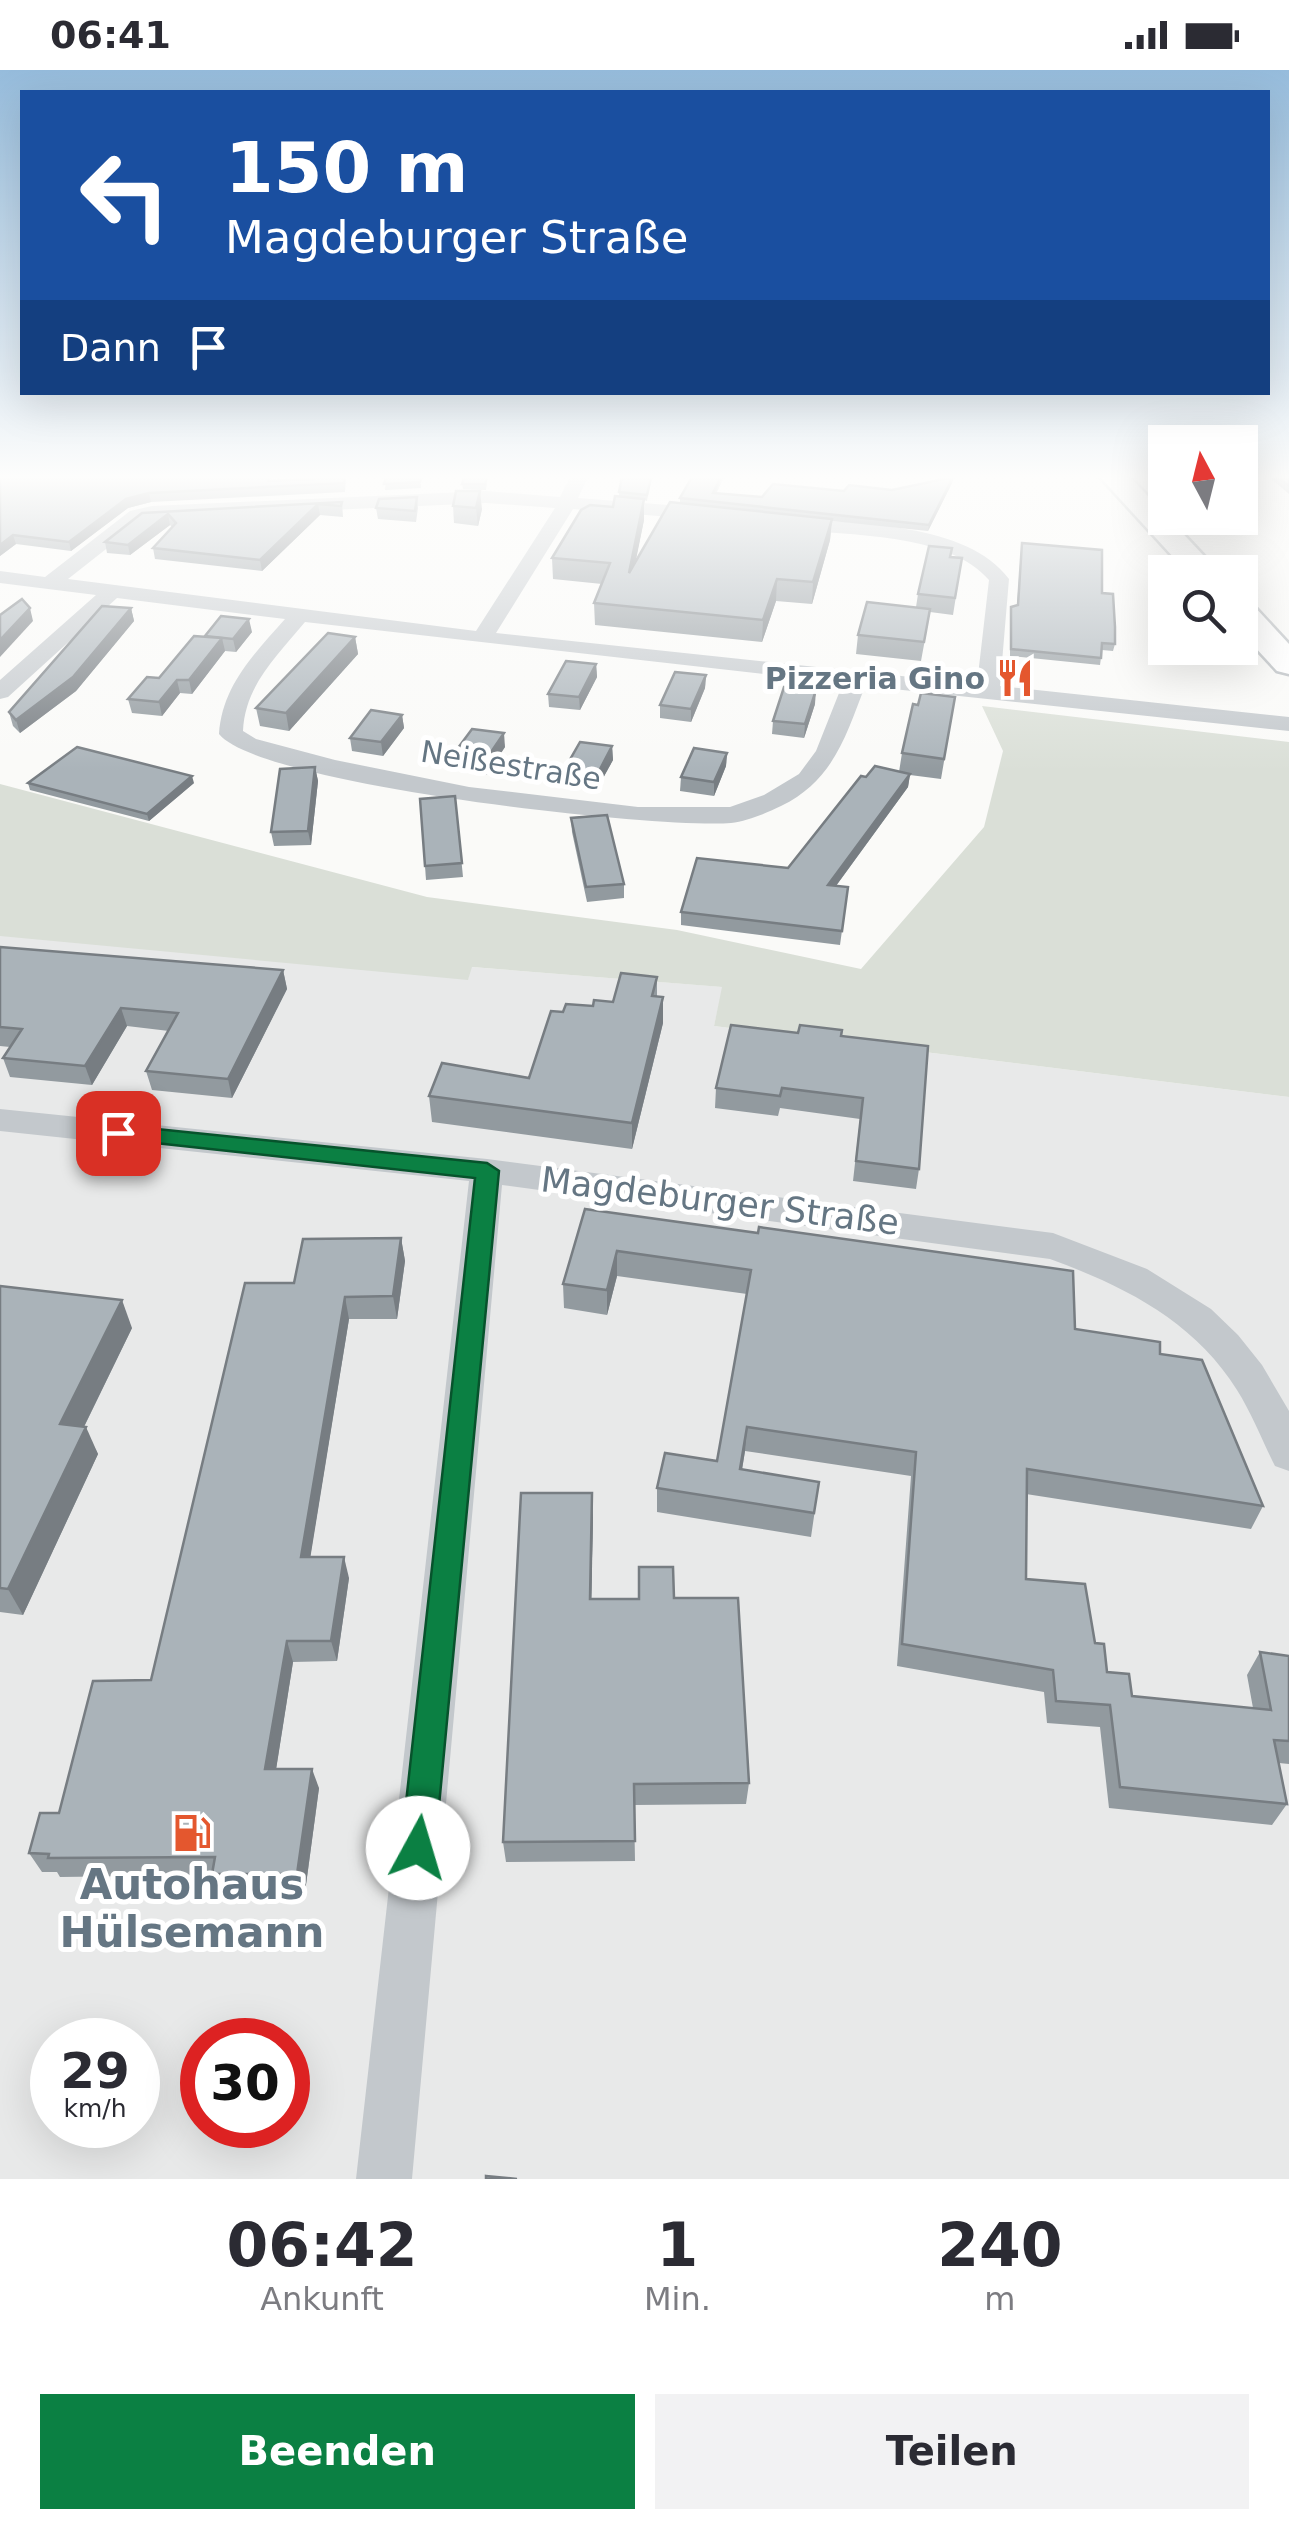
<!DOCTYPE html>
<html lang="de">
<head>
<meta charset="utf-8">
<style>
	body { margin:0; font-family:"DejaVu Sans",sans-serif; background:#f2f2f3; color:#2b2b33; height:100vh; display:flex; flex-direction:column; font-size:38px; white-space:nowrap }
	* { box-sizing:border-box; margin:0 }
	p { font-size:32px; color:#7c7c81 }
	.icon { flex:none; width:55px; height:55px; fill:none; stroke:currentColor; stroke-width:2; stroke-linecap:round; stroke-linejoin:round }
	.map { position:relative; height:2109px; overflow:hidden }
	.panel { display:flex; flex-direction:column; background:#fff; flex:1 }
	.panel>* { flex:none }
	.top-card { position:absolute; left:20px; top:20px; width:1250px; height:305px; border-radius:0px; box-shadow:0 10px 40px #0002; background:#1a4fa0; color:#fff; overflow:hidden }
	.needle { width:65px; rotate:353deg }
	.fabs { position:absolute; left:1148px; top:355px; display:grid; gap:20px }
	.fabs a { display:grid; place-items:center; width:110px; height:110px; border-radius:0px; background:#fff; box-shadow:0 10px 40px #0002; font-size:50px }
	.speed { position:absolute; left:30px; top:1948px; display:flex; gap:20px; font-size:50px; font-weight:700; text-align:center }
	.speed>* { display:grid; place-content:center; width:130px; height:130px; border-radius:50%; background:#fff; box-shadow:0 10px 40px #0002; line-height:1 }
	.speed small { font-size:25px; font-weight:400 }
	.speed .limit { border:15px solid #d22; background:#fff; color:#111 }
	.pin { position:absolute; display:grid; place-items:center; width:85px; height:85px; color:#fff; margin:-42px; border-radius:20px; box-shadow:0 5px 15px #0006 }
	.me { position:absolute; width:110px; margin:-55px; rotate:6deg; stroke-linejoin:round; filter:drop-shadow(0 0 8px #0008) }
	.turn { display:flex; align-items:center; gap:35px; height:210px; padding:0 40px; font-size:45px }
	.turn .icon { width:130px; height:130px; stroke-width:2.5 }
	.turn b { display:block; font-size:70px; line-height:85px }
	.then { display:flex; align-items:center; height:95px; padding:0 40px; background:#0003; gap:20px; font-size:38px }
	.eta { display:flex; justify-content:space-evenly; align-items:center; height:170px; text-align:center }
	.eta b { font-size:60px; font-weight:700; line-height:70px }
	.primary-button { display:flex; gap:20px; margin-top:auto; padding:20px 40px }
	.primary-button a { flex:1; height:115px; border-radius:0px; background:#0b8043; color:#fff; font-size:40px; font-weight:700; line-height:115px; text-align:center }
	.primary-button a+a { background:#f2f2f3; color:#2b2b33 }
	.status { display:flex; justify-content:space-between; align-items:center; height:70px; padding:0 50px; background:#fff; direction:ltr }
	.status svg { height:28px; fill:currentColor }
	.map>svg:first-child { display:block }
	.built { fill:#e8e9e9; fill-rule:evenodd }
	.green { fill:#dadfd7 }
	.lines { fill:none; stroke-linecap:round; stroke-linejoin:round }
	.highway-casing { stroke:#b4b9bd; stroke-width:5 }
	.minor { fill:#c3c8cc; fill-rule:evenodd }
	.highway { fill:#fff; fill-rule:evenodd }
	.wall { fill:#929a9f }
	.shaded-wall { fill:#777d82 }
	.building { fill:#aab3b9; stroke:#777d82; stroke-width:2.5 }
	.route { fill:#0b8043; stroke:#07532c; stroke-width:2.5 }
	.labels { text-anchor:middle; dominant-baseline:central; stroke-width:10; stroke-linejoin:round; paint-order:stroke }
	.far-poi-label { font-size:30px; font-weight:bold; fill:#657683; stroke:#fff; text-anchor:end }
	.far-street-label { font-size:30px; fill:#657683; stroke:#fff }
	.street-label { font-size:35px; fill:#657683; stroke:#fff }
	.near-poi-label { font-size:42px; font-weight:bold; fill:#657683; stroke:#fff }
</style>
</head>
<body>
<div class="status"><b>06:41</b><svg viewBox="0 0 49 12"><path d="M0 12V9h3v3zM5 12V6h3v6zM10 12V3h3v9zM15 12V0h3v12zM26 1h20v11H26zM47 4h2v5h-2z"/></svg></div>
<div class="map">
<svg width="1289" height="2109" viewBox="0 0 1289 2109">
	<rect width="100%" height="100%" fill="#fafaf8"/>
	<path class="built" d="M0,865L468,909L471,897L723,917L714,956L1289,1027V2109H0ZM52,1970H138V2055H52ZM202,1970H288V2055H202Z"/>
	<path class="green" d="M982,636L1289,672V1027L714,956L722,917L472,897L468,910L0,866V714L427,827L677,860L861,899L984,757L1003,681Z"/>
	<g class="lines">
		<g class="highway-casing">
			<g id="highway">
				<path d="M1100,407H1130L1219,502H1187Z"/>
				<path d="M1240,531L1252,534L1289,574V604L1277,601L1240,561Z"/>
			</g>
		</g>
		<g class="minor">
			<path d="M570,407H588L578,428L707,438L717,444L707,450L573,439L496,563L977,614L989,510C949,463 848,465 790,460L780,454L790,448C856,454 967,452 1009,509L1000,616L1289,647V661L865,616C846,666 833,711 781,736C767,743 747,751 731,753C655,759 260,715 219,664C222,616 254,584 285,549L117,528L8,627L0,629V610L96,525L0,513V501L45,507L130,441L152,436L486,421L560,427ZM486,433L555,438L476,561L68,509L143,450L152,448ZM305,552L843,613L816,681L799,704L764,725L730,737H638L469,717L335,690L256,669L243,661C245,615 277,586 305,552Z"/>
			<path d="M0,1039L487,1089L1053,1163L1147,1199L1211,1239L1238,1265L1262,1295L1289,1341V1401L1275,1396C1262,1370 1252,1344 1237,1320C1194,1251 1124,1216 1050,1189L502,1115L412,2109H356L469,1111L0,1061Z"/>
		</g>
		<use href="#highway" class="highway"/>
	</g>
	<g class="wall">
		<path d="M0,407L271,411L346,407L345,422L151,432L128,438L71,481L16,474L0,486Z"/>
		<path d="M386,407H414L421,414V418L385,420Z"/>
		<path d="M724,407L716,424L762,427L844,421L892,420L953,407L952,413L928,461L832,451L830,470L812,534L776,531L762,572L595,555L594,533L602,514L553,509L552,488L613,437L619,426V422L651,408L647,431L644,430V450L635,492L680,433V428Z"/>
		<path d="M1269,407H1289V424Z"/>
		<path d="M487,413L486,420L463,419L462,414Z"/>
		<path d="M417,427L418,438L416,452L378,449L376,438Z"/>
		<path d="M342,432L343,447L320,445L262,501L155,489L153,478L172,457L170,455L130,485L107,483L105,472L142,443Z"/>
		<path d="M453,436L482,439L478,456L454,453Z"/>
		<path d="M1021,480L1102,523L1115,574L1113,581L1102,580L1100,595L1010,586V544L1011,537L1017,535Z"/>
		<path d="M950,487L962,488L953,545L930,542L921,591L856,584L858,565L916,537L918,524Z"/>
		<path d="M131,538L134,551L76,621L20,663L13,656L9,642Z"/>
		<path d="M252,562L236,582L225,581L192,624L180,623L162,646L132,643L128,629L159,608L205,566Z"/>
		<path d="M355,567L358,584L289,661L260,656L256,638Z"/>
		<path d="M596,594L597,607L580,640L549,637L548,624Z"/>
		<path d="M706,605L705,618L691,652L660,648V635Z"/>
		<path d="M955,627L941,709L910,705L908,717L836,816L848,817L840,875L681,855V842L788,798L866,707L899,702L902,683L918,635Z"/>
		<path d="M815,634L804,668L772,664L773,651Z"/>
		<path d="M402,645L404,658L383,686L352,681L350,668Z"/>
		<path d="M612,676L613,690L597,719L564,714V700Z"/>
		<path d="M505,677L486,705L454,700L452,686Z"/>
		<path d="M727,683L726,696L714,726L680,721L681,707Z"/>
		<path d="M315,697L318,711L311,775L274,776L271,762Z"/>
		<path d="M28,713H194L149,751L30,720Z"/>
		<path d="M455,726L463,807L426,810L425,796Z"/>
		<path d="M571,748L624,814V828L587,832L572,762Z"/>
		<path d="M0,877L283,900L287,919L232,1028L152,1020L146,1001L169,961L127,956L92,1015L10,1007L3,988L10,977L0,976Z"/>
		<path d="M657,907V927H663V953L632,1079L432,1052L429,1026L529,1008L563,942L613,932Z"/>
		<path d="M798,963L841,966L919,1099L916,1119L853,1111L860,1049L780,1038L778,1046L715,1038L716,1018Z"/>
		<path d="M585,1139L1075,1259L1160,1284L1263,1436L1251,1459L1026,1424V1509L1095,1573L1107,1602L1132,1626L1253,1638L1247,1605L1260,1582L1289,1586V1694L1279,1693L1287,1734L1272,1755L1109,1738L1100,1657L1047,1653L1044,1622L897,1596L911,1406L745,1381L742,1400L819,1412L811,1467L657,1442V1418L717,1391L747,1224L617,1206L607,1245L564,1238L563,1214Z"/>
		<path d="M401,1168L405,1191L397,1249H349L310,1487L349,1508L337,1591L293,1592L276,1699L319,1718L305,1822H221L213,1805L60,1807L57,1802H42L29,1783L59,1743L151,1610L294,1213Z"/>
		<path d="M0,1216L132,1258L84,1357L98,1384L23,1545L0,1542Z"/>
		<path d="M593,1447L591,1529L674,1528L749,1713L746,1734L634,1735L635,1791L506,1792L503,1772Z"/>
	</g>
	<g class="shaded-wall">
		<path d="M953,407L952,413L928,461L929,455Z"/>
		<path d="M480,421L482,439L478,456L476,438Z"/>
		<path d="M149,423L151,432L128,438L71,481L69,472L126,429Z"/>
		<path d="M644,429V450L629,525V503Z"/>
		<path d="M318,434L320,445L262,501L260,490Z"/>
		<path d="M168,444L170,455L130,485L128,475Z"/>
		<path d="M832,449L830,470L812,534L813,512Z"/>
		<path d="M13,465L16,474L0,486V475Z"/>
		<path d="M777,509L776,531L762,572L763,550Z"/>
		<path d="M30,538L33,551L0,587V570Z"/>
		<path d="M131,538L134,551L76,621L20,663L16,650Z"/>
		<path d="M249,549L252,562L236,582L233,569Z"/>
		<path d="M355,567L358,584L289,661L286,643Z"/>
		<path d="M222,568L225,581L192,624L189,610Z"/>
		<path d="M596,594L597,607L580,640L579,627Z"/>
		<path d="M706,605L705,618L691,652V639Z"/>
		<path d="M177,610L180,623L162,646L159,632Z"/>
		<path d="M816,620L815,634L804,668L805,654Z"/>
		<path d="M402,645L404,658L383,686L381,672Z"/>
		<path d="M504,663L505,677L486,705L485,691Z"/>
		<path d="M612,676L613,690L597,719V705Z"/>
		<path d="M727,683L726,696L714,726V712Z"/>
		<path d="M315,697L318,711L311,775L308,761Z"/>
		<path d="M910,704L908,717L827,828L828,815Z"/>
		<path d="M192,706L194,713L149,751L147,744Z"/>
		<path d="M283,900L287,919L232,1028L228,1009Z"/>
		<path d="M663,927V953L632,1079V1053Z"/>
		<path d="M121,938L127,956L92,1015L85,996Z"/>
		<path d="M401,1168L405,1191L397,1249L393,1226Z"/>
		<path d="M617,1181V1206L607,1245V1220Z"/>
		<path d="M345,1227L349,1249L307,1508L301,1487Z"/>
		<path d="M122,1230L132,1258L72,1381L60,1354Z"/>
		<path d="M86,1357L98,1384L23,1545L8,1519Z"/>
		<path d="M747,1357L745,1381L738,1423L740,1399Z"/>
		<path d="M592,1423L593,1447L591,1552L590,1529Z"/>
		<path d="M344,1487L349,1508L337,1591L331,1571Z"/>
		<path d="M287,1571L293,1592L273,1719L265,1699Z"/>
		<path d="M312,1699L319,1718L305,1822L297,1804Z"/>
	</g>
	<g class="building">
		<path d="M0,407H269L268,411L315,409L316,407H344V413L149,423L126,429L69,472L13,465L0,475Z"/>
		<path d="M386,407H412L411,408H421L420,412L384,414Z"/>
		<path d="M464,407H487L485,414H462Z"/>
		<path d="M622,407L651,408L647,425L619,422Z"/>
		<path d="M692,407H721L713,423L762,427L773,414L844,421L849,415L892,420L953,407L929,455L680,428Z"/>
		<path d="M1278,407H1289V416Z"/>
		<path d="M456,421H480L476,438L453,436Z"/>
		<path d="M615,426L644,429L629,503L670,432L832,449L813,512L777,509L763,550L594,533L610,493L552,488L581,440L590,435L613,437Z"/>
		<path d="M417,427L415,441L376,438L379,429Z"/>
		<path d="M342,432L341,436L318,434L260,490L153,478L176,453L168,444L128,475L105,472L142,443Z"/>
		<path d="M1022,473L1102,480V523L1113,524L1115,557V574L1102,573L1101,588L1011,579V537L1018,535Z"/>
		<path d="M929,476L952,478L950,487L962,488L955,528L918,524Z"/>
		<path d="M22,529L30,538L0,570V545Z"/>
		<path d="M867,532L930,539L924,572L858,565Z"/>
		<path d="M102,536L131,538L73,607L16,650L9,642Z"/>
		<path d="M221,546L249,549L233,569L205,566Z"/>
		<path d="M328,563L355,567L286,643L256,638Z"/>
		<path d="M194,566L222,568L189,610H177L159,632L128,629L147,607L159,608Z"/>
		<path d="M566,591L596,594L579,627L548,624Z"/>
		<path d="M675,602L706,605L691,639L660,635Z"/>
		<path d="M784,617L816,620L805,654L773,651Z"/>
		<path d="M921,623L955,627L944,689L902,683L913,634L918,635Z"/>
		<path d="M371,640L402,645L381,672L350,668Z"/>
		<path d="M472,659L504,663L485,691L452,686Z"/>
		<path d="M580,672L612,676L597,705L564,700Z"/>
		<path d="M77,677L192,706L147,744L28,713Z"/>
		<path d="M694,678L727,683L714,712L681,707Z"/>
		<path d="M875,696L910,704L828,815L848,817L842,861L681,842L697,788L788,798L861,706L866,707Z"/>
		<path d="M315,697L308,761L271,762L280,699Z"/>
		<path d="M455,726L462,793L425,796L420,729Z"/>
		<path d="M607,745L624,814L586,817L571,748Z"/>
		<path d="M0,877L283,900L228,1009L146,1001L178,943L121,938L85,996L3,988L22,959L0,957Z"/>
		<path d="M621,903L657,907L652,926L663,927L632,1053L429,1026L442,993L529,1008L551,941L563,942L566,934L593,936L594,930L613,932Z"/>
		<path d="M731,955L798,963L800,955L842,960L841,966L928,976L919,1099L856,1091L863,1028L782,1018L780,1026L716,1018Z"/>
		<path d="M585,1139L758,1163L759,1157L1073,1201L1075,1259L1160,1272V1284L1202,1290L1263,1436L1027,1399L1026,1509L1085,1514L1095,1573L1104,1574L1107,1602L1129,1604L1132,1626L1271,1640L1260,1582L1289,1586V1671L1274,1670L1287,1734L1120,1717L1110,1635L1056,1631L1053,1600L902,1574L916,1382L747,1357L740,1399L819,1412L814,1443L657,1418L665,1383L717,1391L751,1200L617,1181L607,1220L563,1214Z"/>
		<path d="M401,1168L393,1226L345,1227L301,1487H344L331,1571H287L265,1699H312L297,1804H212L215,1787L48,1788L49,1784L29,1783L40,1743H59L93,1611L151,1610L245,1213H294L303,1169Z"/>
		<path d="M0,1216L122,1230L60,1354L86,1357L8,1519L0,1518Z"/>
		<path d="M521,1423H592L590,1529H639V1497H673L674,1528H738L749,1713L634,1714L635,1771L503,1772Z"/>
		<path d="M486,2106L517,2109H486Z"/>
	</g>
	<linearGradient id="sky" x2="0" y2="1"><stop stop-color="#96bcdc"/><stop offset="0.58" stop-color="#fdfdfc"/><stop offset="1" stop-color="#fdfdfc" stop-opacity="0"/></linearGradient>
	<rect width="1289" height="702" fill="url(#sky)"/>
	<path class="route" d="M118,1055L487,1093L499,1101L435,1778L430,1790L418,1795L406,1790L401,1778L475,1108L110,1068L107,1063Z"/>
	<defs>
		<g id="restaurant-bare" transform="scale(3)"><path d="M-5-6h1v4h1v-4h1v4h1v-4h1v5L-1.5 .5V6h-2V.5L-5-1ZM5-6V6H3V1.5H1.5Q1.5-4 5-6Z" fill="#e4572e" stroke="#fff" stroke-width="2.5" paint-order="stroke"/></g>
		<g id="fuel-bare" transform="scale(3)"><path d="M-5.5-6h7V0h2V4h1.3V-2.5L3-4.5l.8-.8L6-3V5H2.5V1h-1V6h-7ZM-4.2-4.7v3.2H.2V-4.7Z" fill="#e4572e" stroke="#fff" stroke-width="2.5" paint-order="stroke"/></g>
	</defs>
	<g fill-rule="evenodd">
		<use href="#restaurant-bare" x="1015" y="608"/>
		<use href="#fuel-bare" x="192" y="1763"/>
	</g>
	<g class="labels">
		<g class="far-poi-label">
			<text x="985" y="608">Pizzeria Gino</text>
		</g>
		<g class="far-street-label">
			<text transform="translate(511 695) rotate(9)">Neißestraße</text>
		</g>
		<g class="street-label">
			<text transform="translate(720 1131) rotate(7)">Magdeburger Straße</text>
		</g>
		<g class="near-poi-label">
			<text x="192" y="1814">Autohaus<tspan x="192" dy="48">Hülsemann</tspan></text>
		</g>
	</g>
</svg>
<div class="fabs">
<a><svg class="needle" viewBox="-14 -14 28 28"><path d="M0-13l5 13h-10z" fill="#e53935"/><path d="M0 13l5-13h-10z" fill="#7c7c81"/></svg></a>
<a><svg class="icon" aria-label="search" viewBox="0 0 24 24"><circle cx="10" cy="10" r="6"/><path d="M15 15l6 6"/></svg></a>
</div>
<div class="speed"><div>29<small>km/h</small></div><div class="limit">30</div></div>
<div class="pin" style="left:118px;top:1063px;background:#d93025"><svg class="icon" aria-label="arrive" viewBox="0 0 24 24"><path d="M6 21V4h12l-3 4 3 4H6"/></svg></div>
<svg class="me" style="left:418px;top:1778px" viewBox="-20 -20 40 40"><circle r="19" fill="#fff"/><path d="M0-13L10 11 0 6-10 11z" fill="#0b8043"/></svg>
<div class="top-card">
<div class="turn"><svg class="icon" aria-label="left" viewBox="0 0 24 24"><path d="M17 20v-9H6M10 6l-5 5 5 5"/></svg><div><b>150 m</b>Magdeburger Straße</div></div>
<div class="then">Dann<svg class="icon" aria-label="arrive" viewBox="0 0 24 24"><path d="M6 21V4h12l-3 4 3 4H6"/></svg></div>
</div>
</div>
<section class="panel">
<div class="eta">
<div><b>06:42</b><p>Ankunft</p></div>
<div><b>1</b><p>Min.</p></div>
<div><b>240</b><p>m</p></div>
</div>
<div class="primary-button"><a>Beenden</a><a>Teilen</a></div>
</section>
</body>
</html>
